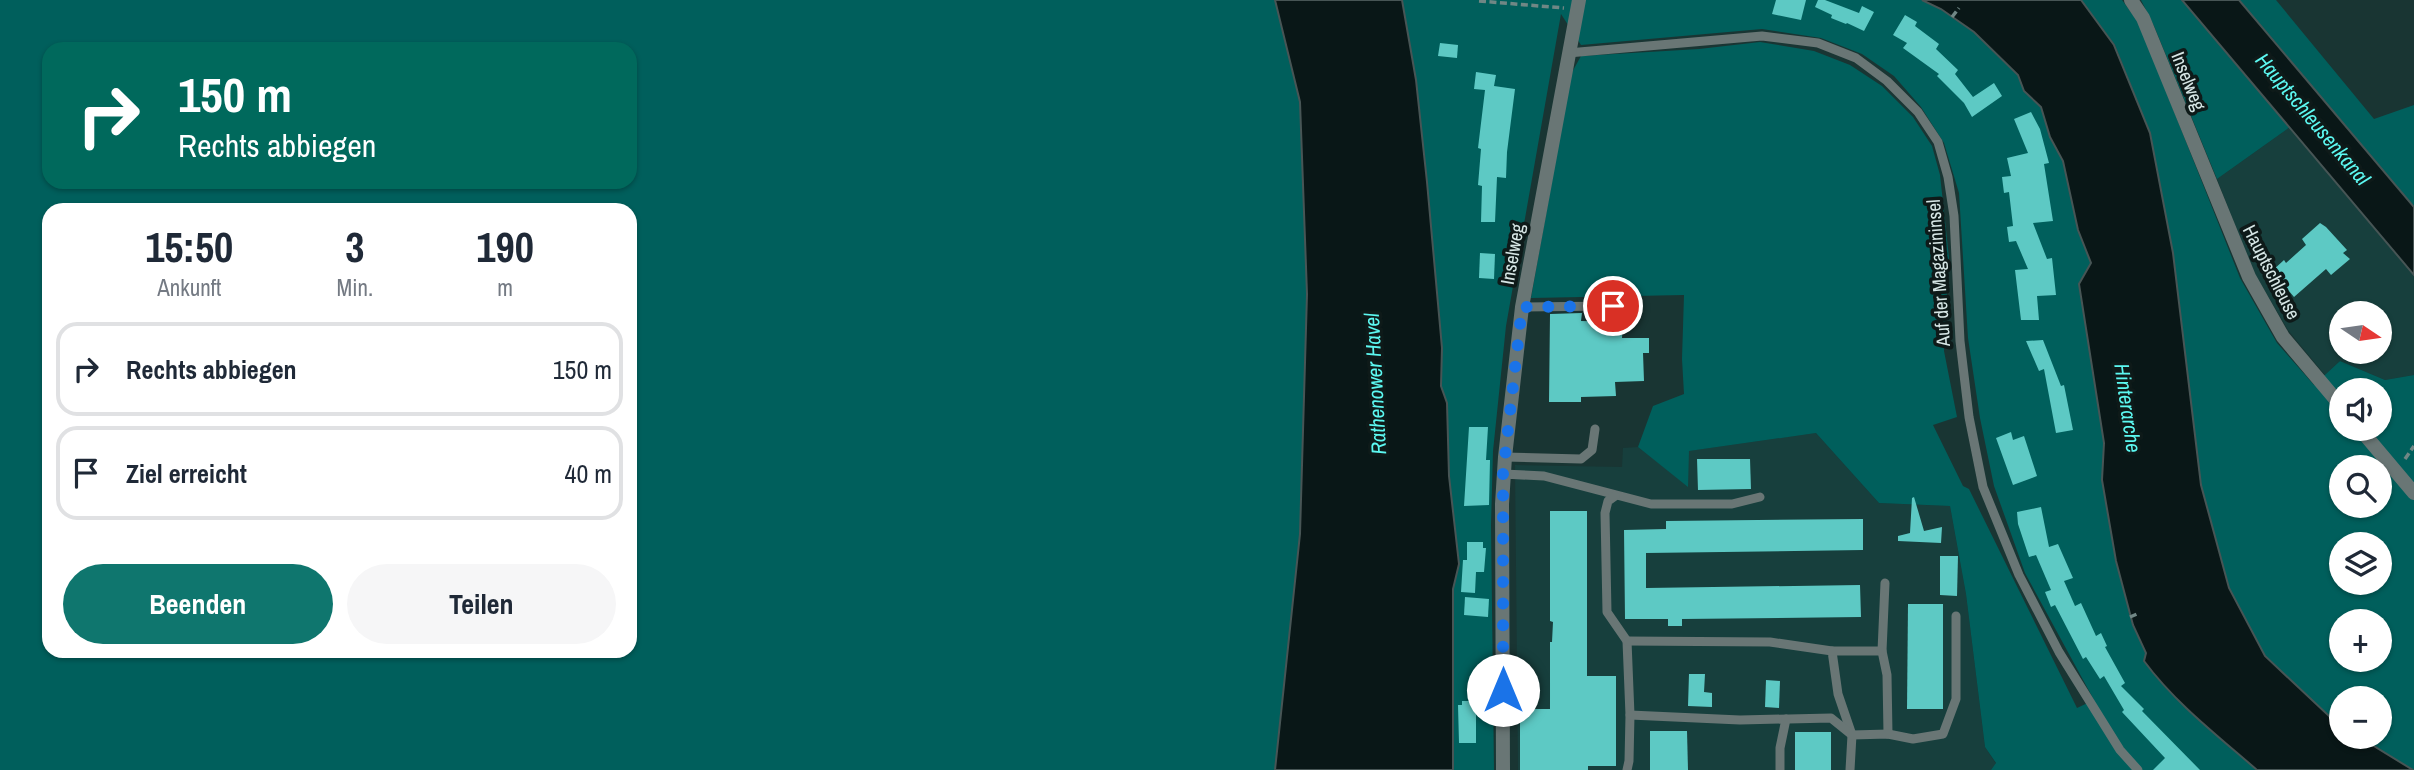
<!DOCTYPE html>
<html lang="de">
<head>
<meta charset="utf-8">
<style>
	body { margin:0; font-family:"Archivo Narrow",sans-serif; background:#f6f6f7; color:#1f2937; height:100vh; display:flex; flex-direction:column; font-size:26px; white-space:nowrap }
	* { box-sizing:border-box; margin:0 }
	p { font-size:23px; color:#747a83 }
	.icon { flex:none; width:38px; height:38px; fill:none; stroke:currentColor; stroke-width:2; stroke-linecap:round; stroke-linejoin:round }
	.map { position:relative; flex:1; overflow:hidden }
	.drawer { position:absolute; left:42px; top:203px; width:595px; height:455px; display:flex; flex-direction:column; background:#fff; border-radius:21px; box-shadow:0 2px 5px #0004 }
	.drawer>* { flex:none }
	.guide { position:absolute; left:42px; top:42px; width:595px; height:147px; border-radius:21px; box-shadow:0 2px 5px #0004; background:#00695c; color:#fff; overflow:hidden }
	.needle { width:46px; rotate:103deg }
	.tools { position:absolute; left:2329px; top:301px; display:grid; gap:14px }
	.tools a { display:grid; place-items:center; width:63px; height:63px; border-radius:50%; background:#fff; box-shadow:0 2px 5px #0004; font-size:35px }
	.pin { position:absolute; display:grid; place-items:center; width:60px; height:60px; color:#fff; margin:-30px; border:4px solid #fff; border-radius:50%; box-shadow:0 2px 7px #0007 }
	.me { position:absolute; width:77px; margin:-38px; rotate:0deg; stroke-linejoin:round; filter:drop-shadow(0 0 5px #0008) }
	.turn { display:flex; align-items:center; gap:24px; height:147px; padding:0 21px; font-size:32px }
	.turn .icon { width:91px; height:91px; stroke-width:2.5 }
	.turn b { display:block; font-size:49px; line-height:60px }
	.eta { display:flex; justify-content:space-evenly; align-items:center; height:119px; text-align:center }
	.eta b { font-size:42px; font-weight:700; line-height:49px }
	.button { display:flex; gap:14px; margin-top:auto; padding:14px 21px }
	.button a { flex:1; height:80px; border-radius:42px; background:#0f766e; color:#fff; font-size:28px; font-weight:700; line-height:80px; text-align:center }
	.button a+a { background:#f6f6f7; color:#1f2937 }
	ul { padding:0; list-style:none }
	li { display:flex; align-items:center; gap:21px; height:94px; margin:0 14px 10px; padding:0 7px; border:4px solid #e0e1e3; border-radius:21px }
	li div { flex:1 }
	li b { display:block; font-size:26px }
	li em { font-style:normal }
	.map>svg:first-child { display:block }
	.built { fill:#173f3d; fill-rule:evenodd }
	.green { fill:#005f5c; fill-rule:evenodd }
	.water { fill:#091717; stroke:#475555; stroke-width:2 }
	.building { fill:#5dc9c4 }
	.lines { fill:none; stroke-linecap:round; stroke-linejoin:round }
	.path { stroke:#708785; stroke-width:3.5; stroke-dasharray:7 3.5; stroke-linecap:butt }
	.service { stroke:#697675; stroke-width:9 }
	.minor { stroke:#697675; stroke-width:14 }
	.route { stroke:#1a73e8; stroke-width:12; stroke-dasharray:0 21.6 }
	.labels { text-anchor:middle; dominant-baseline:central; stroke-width:7; stroke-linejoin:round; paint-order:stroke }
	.street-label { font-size:19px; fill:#d7e7e6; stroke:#0e1a19 }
	.water-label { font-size:21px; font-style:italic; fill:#5cf8f1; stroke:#0e1a19 }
</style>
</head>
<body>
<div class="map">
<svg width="2414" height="770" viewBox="0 0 2414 770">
	<rect width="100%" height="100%" fill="#193533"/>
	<g class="built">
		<path d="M2290,127L2414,275V375L2385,380L2340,361L2325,375L2288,330L2253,271L2217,179ZM2342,313H2380V352H2342Z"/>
		<path d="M1816,433L1879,503L1950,506L1966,594L1985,747L1996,764L1991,770H1518L1515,465L1622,467L1623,448L1638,447L1688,486V451Z"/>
	</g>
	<g class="green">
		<path d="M0,0H1275L1300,102L1307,294L1300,534L1275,770H0ZM49,49H630V182H49ZM49,210H630V651H49Z"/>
		<path d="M1402,0H1922L1941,9L1974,32L2018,75L2024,91L2041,108L2050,137L2063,161L2078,230L2091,263L2104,443L2102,480L2116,561L2133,625L2146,653L2144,661C2175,703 2218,736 2257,770H1991L1996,763L1985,747L1966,594L1950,506L1879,503L1816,433L1689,451L1688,487L1638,447L1653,406L1684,394L1682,359L1684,295L1531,298L1571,74L1581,56L1699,49L1760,42L1814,51L1850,65L1882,86L1913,117L1932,146L1940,175L1949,257L1944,351L1957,417L1933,425L1963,486L1969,489L2077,708L2094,700L2025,573L1994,486L1980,418L1968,338L1959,193L1944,143L1921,107L1894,76L1862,54L1821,38L1762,29L1581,45L1561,14L1506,326L1493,451L1491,525L1494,770H1453V589L1459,564L1449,476L1447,403L1441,387L1442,348L1427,182L1416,80Z"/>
		<path d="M2081,0H2122L2139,23L2240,278L2277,343L2314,385L2340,361L2385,380L2414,375V770L2385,755L2359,737H2380V698H2342L2341,725L2329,716L2265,656L2229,588L2201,485L2173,253L2150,133L2115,45ZM2342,390H2380V429H2342ZM2342,467H2380V506H2342ZM2342,544H2380V583H2342ZM2342,621H2380V660H2342Z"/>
		<path d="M2141,0H2182L2290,127L2217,179L2154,26Z"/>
		<path d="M2239,0H2276L2374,119L2414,105V207Z"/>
	</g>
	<g class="water">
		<path d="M1275,0H1402L1416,80L1427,182L1442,348L1441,386L1447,403L1449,476L1459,564L1453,589V770H1275L1300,534L1307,294L1300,102Z"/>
		<path d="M1922,0H2081L2114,45L2150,133L2173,253L2201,485L2229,588L2265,656L2329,716L2341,725L2342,737H2359L2413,770H2257C2218,736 2175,703 2144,661L2146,653L2133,625L2116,561L2102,480L2104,443L2079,284L2091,263L2078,230L2063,161L2050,137L2041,107L2024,91L2018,75L1974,32L1941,9Z"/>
		<path d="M2182,0H2239L2414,207V275Z"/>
	</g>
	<g class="building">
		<path d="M1776,0H1806L1801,20L1772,14Z"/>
		<path d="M1818,0H1825L1859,13L1862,6L1874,12L1864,31L1847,23L1846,24L1831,18L1832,15L1815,7Z"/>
		<path d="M1905,15L1917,22L1915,26L1939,44L1936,49L1958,70L1955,74L1973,97L1994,83L2002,96L1972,117L1964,103L1937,76L1939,74L1903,48L1907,43L1893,35Z"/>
		<path d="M1440,43L1458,45L1457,58L1438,56Z"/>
		<path d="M1476,72L1496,75L1494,86L1515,89L1507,152L1506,178L1497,177L1495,222H1481L1482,186L1478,185L1481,149L1478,148L1485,90L1474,89Z"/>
		<path d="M2031,112L2040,129L2049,163L2044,164L2053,221L2033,223L2047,259L2052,258L2056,295L2037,296L2039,320H2021L2015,270L2028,269L2016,241L2009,242L2007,227L2013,226L2009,192L2004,193L2002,177L2011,176L2007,158L2028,153L2014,119Z"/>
		<path d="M2320,223L2326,227L2347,250L2343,253L2350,259L2331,275L2326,269L2294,297L2272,271L2284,260L2286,263L2306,245L2302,239Z"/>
		<path d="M1480,253L1495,254L1494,279L1479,278Z"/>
		<path d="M1582,313L1581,321L1623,322L1622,338H1649V353H1643L1644,381L1615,382L1616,396L1581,397V402H1549L1550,314Z"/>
		<path d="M2043,340L2061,386L2064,385L2073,430L2056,433L2044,369L2039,371L2026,341Z"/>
		<path d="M1469,427H1488L1486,460H1490L1489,505L1464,506Z"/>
		<path d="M2011,432L2013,440L2024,436L2037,476L2013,485L1996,438Z"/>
		<path d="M1697,459H1750L1751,489L1698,490Z"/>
		<path d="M1914,497L1924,531L1942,527L1941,543L1898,541V536L1910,533L1912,498Z"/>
		<path d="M2041,507L2049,547L2058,544L2073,578L2064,581L2075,606L2081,603L2096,636L2101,633L2107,646L2105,647L2125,683L2121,686L2144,709L2142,711L2200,770H2153L2165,758L2122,712L2124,710L2104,676L2100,679L2086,657L2083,659L2055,605L2051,607L2045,592L2051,590L2036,555L2029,557L2018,524L2017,512Z"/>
		<path d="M1550,511H1587V676H1616V766H1588V770H1520V709H1550V642H1552L1553,622L1550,621Z"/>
		<path d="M1863,519V550L1646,553V588L1860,585L1861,617L1682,619V626H1668V619H1625L1624,530L1666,529V521Z"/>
		<path d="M1467,542H1483V548H1486L1484,572H1476L1475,593L1461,592L1463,560H1467Z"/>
		<path d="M1940,556H1958L1957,596L1940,595Z"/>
		<path d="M1465,597L1489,599L1488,617L1464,615Z"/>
		<path d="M1908,604H1943V709H1907Z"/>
		<path d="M1689,674H1705L1704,692L1712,693V707L1688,706Z"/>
		<path d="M1766,680L1780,681L1779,708L1765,707Z"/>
		<path d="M1462,701H1476V743H1459L1458,705H1462Z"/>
		<path d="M1650,731H1687L1688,770H1650Z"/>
		<rect x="1795" y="732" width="36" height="38"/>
	</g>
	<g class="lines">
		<g class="path">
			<path d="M1479,1L1564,8"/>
			<path d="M1952,17L1959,8"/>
			<path d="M2405,459L2414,446"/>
			<path d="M2130,617L2137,614"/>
		</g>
		<g class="service">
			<path d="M1568,53L1762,36L1818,43L1856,58L1887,81L1918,112L1938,142L1948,177L1954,216L1960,341L1969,417L1983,487L2019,575L2059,652L2120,750L2138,770"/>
			<path d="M1522,307L1613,306"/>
			<path d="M1505,457L1581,459L1592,450L1595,429"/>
			<path d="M1503,474L1544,476L1651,504H1732L1760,497"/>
			<path d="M1615,496L1608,501L1605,513L1607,612L1627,641L1630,715L1629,761L1627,770"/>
			<path d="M1627,641L1770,642L1832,651L1838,694L1852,735L1850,770"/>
			<path d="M1832,651H1882L1887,675L1888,734"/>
			<path d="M1882,651L1885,583"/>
			<path d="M1630,715L1740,720L1831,718L1852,735L1888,734L1913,739L1943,734L1956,699V616"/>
			<path d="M1780,770V748L1786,719"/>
		</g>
		<g class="minor">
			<path d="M2131,0L2143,18L2249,277L2283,337L2342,407"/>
			<path d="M2360,429L2414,493"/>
			<path d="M1503,770L1502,504L1505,457L1522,307L1579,0"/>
		</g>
	</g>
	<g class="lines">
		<path class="route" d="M1503,690V474L1522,307L1613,306"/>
	</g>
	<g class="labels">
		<g class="street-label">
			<text transform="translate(2189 81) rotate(68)">Inselweg</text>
			<text transform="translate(1512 254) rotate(-80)">Inselweg</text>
			<text transform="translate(2272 272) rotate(63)">Hauptschleuse</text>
			<text transform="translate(1938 273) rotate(-94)">Auf der Magazininsel</text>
		</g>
		<g class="water-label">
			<text transform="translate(2313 119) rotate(50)">Hauptschleusenkanal</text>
			<text transform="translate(1375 384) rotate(-93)">Rathenower Havel</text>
			<text transform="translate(2128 408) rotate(82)">Hinterarche</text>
		</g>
	</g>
</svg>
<div class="tools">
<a><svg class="needle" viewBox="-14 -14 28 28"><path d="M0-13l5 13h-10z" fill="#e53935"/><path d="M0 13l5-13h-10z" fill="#747a83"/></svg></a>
<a><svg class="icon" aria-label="sound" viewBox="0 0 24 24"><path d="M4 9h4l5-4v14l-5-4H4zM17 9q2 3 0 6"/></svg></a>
<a><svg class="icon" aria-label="search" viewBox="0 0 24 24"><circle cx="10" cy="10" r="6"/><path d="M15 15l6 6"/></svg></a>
<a><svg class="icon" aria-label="layers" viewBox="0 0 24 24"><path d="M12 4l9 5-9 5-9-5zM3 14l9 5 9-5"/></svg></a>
<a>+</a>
<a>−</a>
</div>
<div class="pin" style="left:1613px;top:306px;background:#d93025"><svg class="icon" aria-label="arrive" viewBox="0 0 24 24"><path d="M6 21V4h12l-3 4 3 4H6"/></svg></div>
<svg class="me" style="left:1503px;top:690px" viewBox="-20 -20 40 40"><circle r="19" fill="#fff"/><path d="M0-13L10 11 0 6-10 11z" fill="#1a73e8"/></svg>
<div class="guide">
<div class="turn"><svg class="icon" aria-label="right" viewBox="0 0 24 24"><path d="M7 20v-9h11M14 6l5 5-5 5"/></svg><div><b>150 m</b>Rechts abbiegen</div></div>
</div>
<section class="drawer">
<div class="eta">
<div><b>15:50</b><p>Ankunft</p></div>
<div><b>3</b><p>Min.</p></div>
<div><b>190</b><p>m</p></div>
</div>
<ul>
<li><svg class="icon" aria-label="right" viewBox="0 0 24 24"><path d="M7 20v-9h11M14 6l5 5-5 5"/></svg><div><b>Rechts abbiegen</b></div><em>150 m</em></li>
<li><svg class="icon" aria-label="arrive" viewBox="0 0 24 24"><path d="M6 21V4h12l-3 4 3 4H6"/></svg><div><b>Ziel erreicht</b></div><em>40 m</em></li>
</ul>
<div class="button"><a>Beenden</a><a>Teilen</a></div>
</section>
</div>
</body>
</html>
